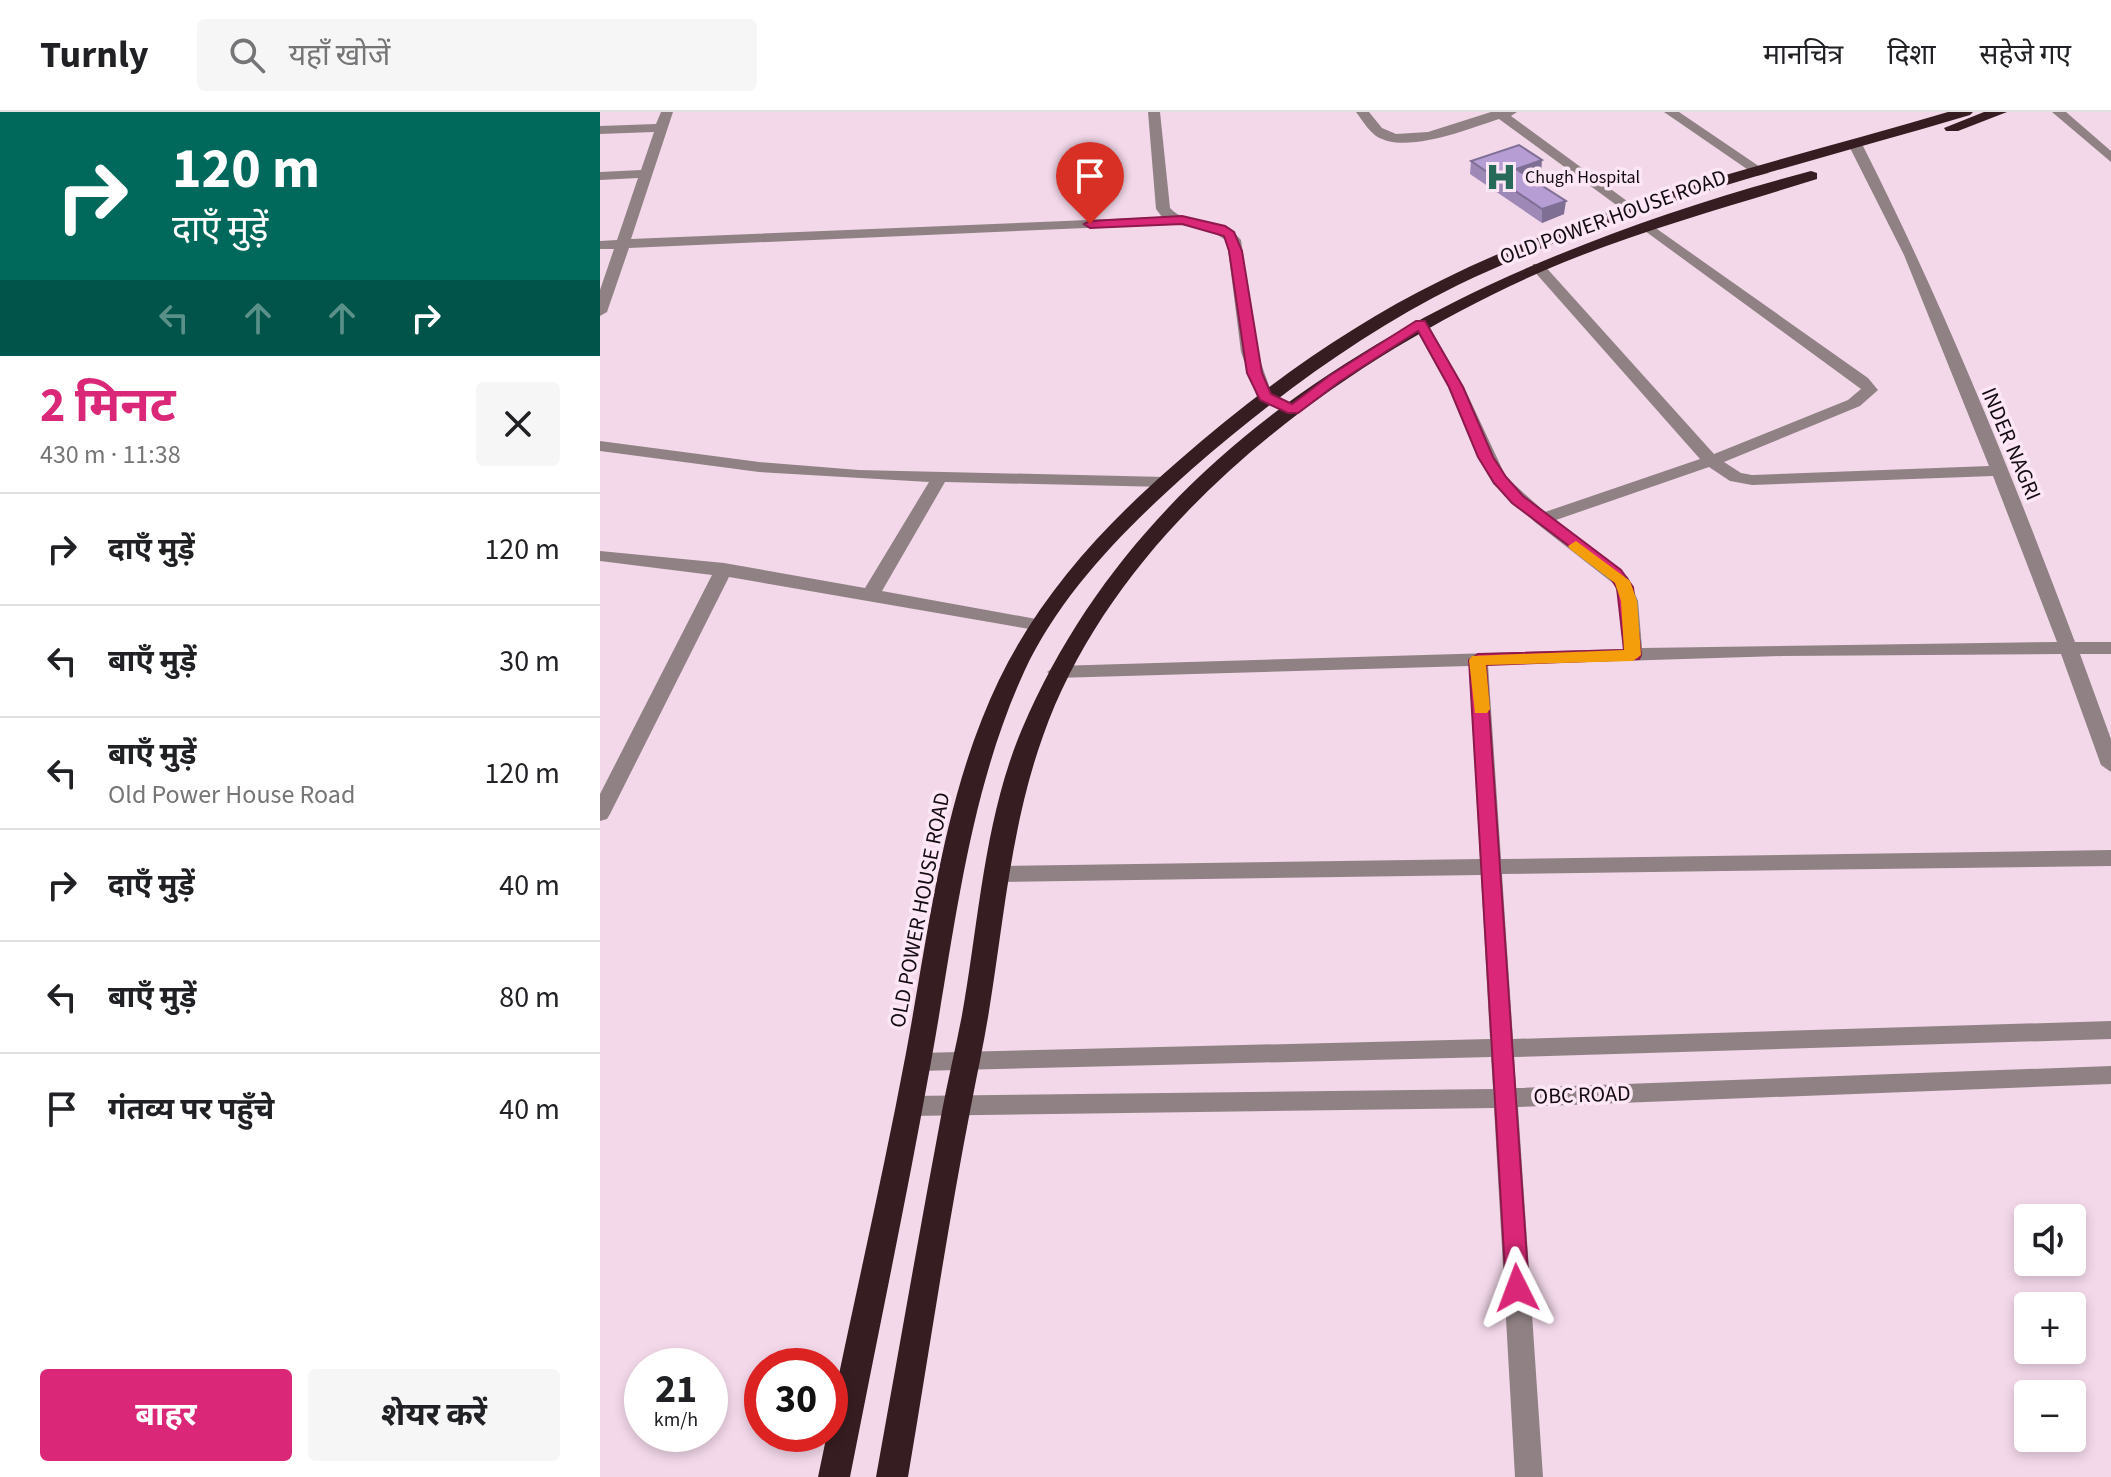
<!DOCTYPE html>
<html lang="hi">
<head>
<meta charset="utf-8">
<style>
	body { margin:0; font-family:"Source Sans 3","Noto Sans Devanagari",sans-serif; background:#f6f6f6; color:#202124; height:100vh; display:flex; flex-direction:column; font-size:30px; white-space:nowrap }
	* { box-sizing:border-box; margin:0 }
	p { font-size:26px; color:#757577 }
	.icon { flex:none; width:44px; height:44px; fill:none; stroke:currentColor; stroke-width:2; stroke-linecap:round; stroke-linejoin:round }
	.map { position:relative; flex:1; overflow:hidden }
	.drawer { display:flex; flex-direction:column; background:#fff; width:600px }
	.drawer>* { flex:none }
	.hud { background:#00695c; color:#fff; overflow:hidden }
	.controls { position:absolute; left:1414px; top:1092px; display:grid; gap:16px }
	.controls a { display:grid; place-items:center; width:72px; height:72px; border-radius:8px; background:#fff; box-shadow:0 4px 12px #0003; font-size:40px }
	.speed { position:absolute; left:24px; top:1236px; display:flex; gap:16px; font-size:40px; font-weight:700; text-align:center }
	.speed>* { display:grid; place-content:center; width:104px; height:104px; border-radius:50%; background:#fff; box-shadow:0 4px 12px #0003; line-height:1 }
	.speed small { font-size:20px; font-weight:400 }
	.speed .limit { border:12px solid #d22; background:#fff; color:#111 }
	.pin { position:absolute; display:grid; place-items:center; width:68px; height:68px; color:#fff; margin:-82px -34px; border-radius:50% 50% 50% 0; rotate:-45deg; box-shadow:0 0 8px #0007 }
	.pin .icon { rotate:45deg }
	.me { position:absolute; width:88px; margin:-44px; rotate:357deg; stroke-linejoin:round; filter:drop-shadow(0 0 6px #0008) }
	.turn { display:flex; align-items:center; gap:28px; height:168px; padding:0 40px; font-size:36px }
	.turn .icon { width:104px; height:104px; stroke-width:2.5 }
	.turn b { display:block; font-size:56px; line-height:68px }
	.lanes { display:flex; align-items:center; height:76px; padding:0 40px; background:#0003; justify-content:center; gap:40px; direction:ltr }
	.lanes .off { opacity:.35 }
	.round { display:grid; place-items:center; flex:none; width:84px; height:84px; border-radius:8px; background:#f6f6f6 }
	.headline { display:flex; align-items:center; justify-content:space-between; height:136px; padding:0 40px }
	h1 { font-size:48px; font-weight:700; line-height:60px; color:#db2777 }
	.cta { display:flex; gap:16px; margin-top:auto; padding:16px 40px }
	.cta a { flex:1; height:92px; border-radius:8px; background:#db2777; color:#fff; font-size:32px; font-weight:700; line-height:92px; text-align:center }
	.cta a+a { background:#f6f6f6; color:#202124 }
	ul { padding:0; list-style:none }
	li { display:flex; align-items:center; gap:24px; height:112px; padding:0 40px; border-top:2px solid #e0e0e0 }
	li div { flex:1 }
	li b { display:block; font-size:30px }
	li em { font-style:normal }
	header { display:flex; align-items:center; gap:48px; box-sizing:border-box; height:112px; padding:0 40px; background:#fff; border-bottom:2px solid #e0e0e0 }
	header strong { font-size:38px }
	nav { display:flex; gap:44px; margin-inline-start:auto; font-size:28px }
	.search { width:560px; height:72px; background:#f6f6f6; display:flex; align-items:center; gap:20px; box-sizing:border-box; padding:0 28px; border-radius:8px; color:#757577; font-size:30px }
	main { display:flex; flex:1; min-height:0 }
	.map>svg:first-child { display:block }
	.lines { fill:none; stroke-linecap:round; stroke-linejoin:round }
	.street { fill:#908284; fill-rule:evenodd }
	.highway { fill:#361d21; fill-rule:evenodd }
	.wall { fill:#9d88b6 }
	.shaded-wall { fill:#7f6f94 }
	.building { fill:#b69ed4; stroke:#7f6f94; stroke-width:2 }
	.route { fill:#db2777; stroke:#8e194d; stroke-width:2 }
	.slow { fill:#f59e0b }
	.labels { text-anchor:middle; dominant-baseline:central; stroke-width:7; stroke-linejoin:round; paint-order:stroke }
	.far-poi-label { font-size:18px; fill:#140c12; stroke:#fde7f6; text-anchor:start }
	.street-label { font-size:22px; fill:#140c12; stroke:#fde7f6 }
</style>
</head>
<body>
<header>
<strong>Turnly</strong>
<div class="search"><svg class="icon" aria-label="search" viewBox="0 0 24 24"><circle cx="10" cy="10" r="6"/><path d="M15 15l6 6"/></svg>यहाँ खोजें</div>
<nav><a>मानचित्र</a><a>दिशा</a><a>सहेजे गए</a></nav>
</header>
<main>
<section class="drawer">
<div class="hud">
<div class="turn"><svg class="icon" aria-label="right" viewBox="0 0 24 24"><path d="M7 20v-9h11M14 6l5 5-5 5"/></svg><div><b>120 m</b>दाएँ मुड़ें</div></div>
<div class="lanes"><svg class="icon off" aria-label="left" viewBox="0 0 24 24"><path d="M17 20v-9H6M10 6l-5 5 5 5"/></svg><svg class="icon off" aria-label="ahead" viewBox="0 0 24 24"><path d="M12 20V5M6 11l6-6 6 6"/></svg><svg class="icon off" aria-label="ahead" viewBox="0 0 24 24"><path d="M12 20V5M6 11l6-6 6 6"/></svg><svg class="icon" aria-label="right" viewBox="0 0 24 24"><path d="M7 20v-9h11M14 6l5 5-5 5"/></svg></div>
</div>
<div class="headline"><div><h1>2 मिनट</h1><p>430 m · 11:38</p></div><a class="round"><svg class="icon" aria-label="close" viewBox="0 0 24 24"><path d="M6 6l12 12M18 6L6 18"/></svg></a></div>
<ul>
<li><svg class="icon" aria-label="right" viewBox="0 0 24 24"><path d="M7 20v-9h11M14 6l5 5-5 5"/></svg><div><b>दाएँ मुड़ें</b></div><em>120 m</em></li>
<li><svg class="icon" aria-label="left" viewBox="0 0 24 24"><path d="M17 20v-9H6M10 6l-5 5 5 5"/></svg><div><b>बाएँ मुड़ें</b></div><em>30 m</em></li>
<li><svg class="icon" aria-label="left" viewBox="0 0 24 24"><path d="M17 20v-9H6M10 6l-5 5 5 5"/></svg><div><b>बाएँ मुड़ें</b><p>Old Power House Road</p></div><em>120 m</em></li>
<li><svg class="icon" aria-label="right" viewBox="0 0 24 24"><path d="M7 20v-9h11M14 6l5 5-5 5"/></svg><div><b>दाएँ मुड़ें</b></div><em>40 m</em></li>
<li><svg class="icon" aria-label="left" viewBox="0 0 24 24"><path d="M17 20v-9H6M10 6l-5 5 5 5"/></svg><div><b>बाएँ मुड़ें</b></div><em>80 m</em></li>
<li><svg class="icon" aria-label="arrive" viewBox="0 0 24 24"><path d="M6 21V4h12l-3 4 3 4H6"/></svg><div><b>गंतव्य पर पहुँचे</b></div><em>40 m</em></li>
</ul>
<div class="cta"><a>बाहर</a><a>शेयर करें</a></div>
</section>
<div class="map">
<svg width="1511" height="1365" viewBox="0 0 1511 1365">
	<rect width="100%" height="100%" fill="#f3d8ea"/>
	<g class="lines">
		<g class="street">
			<path d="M61,0H73L31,127L562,105L556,97L548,0H560L570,96C589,116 622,105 641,128L657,240L672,282L701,298L699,301H687L657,285L641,240L627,129L613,120L578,112L29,136L7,200L0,204V178L14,137H0V129L17,128L38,66L0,68V60L41,58L54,20L0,22V14L56,12Z"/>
			<path d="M756,0H769L782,16L796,22L828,20L891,0H917L911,4L1042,100L1030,103L899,7C868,17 805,43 776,24C768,18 762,8 756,0Z"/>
			<path d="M1064,0H1079L1169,61L1157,64Z"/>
			<path d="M1452,0H1466L1511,39V50Z"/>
			<path d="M1251,31L1263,34C1344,194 1412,362 1475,530H1511V542H1480L1511,627V660L1501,653L1461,542L1183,544L888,553L901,747L1511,738V754L902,762L913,927L1511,909V927L914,945L916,976L1511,954V972L918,995L943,1365H915L894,996L308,1004L300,1001L296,994L300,987L308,984L893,977L891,945L318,959L310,956L307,950L310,944L318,941L890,927L881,763L398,770L391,767L388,762L391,757L398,754L880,747L869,554L456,566L447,560L456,554L1023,537L1020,489L1014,472L936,411L893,372L878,345L848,275L813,212L816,209H826L864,275L906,365L945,400L1100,347L933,158V152H943L1114,342L1248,288L1261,277L1045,119V113L1050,112L1268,266L1278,278L1260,294L1124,350L1141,361L1152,363L1389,354L1304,143L1249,34ZM1109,355L1130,369L1152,373L1393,364L1457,530L1042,536L1038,489L1028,465L956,408Z"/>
			<path d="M0,329L159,350L259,358L565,365L573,370L565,375L345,370L282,479L447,509L450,513L447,517L441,519L129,465L10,702L7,707L0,709V682L112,463L0,449V439L124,451L265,476L329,370L159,360L0,339Z"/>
		</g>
		<g class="highway">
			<path d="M1348,0H1373L1370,3C1199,54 1020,95 858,173C761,221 674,286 592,357C527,415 461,480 424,560C368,683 355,818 331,950C306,1089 277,1227 250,1365H218L227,1322H230V1305C255,1184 283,1063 306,941C327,829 340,713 382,607C422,503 493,423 576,351C657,280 744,216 842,168C1001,89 1179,50 1348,0Z"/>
			<path d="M1384,0H1407L1358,19H1346L1344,16Z"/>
			<path d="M1211,59L1217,61V67C1125,96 1031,121 943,159C741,248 519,409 443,624C411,713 404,807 389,899C384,931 377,962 371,994C347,1117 329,1241 308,1365H276C298,1243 319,1121 342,999C348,967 356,935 362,903C379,809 384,707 422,617C559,296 893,144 1211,59Z"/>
		</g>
	</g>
	<path class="wall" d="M871,49L941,61L929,65L964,102L942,111L870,62Z"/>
	<g class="shaded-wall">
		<path d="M942,48L941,61L915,70L916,57Z"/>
		<path d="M966,89L964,102L942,111V97Z"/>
	</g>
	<path class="building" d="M919,33L942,48L916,57L966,89L942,97L871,49Z"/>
	<path class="route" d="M582,104L625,114L634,120L642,139L662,261L671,282L692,292L729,264L816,209H825L863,275L893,345L906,365L923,384L1021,458L1033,475L1041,543L1039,547L886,553L929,1176L925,1183L917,1186L909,1183L906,1176L869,548L878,542L1024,538L1017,476L1010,465L912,391L894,371L878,345L849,275L818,219L739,270L698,301H688L660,288L647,261L629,139L624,124L582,112L490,116L484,112L490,109Z"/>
	<path class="slow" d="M976,429L1030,469L1037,489L1041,543L1033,549L886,553L890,597L887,601H875L869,548L872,544L1024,538L1021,489L1015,471L970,437L968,434Z"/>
	<defs>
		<g id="hospital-bare" transform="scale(2.4)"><path d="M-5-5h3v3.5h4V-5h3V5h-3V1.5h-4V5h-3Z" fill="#276a5a" stroke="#fde7f6" stroke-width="2.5" paint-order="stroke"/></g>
	</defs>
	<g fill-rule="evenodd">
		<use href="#hospital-bare" x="901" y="65"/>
	</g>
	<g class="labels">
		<g class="far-poi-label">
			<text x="925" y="65">Chugh Hospital</text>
		</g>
		<g class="street-label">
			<text transform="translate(1013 105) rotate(-20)">OLD POWER HOUSE ROAD</text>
			<text transform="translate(1411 332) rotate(67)">INDER NAGRI</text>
			<text transform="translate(320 798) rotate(-79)">OLD POWER HOUSE ROAD</text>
			<text transform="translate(982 983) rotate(-2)">OBC ROAD</text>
		</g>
	</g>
</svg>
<div class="controls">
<a><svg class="icon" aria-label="sound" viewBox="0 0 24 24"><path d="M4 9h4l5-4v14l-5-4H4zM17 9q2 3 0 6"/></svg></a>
<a>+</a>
<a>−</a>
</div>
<div class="speed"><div>21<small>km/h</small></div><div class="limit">30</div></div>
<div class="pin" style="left:490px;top:112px;background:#d93025"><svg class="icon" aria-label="arrive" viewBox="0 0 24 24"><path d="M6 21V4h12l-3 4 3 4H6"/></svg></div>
<svg class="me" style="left:917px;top:1176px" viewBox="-20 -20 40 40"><path d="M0-17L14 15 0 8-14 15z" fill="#db2777" stroke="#fff" stroke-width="4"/></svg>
</div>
</main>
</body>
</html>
